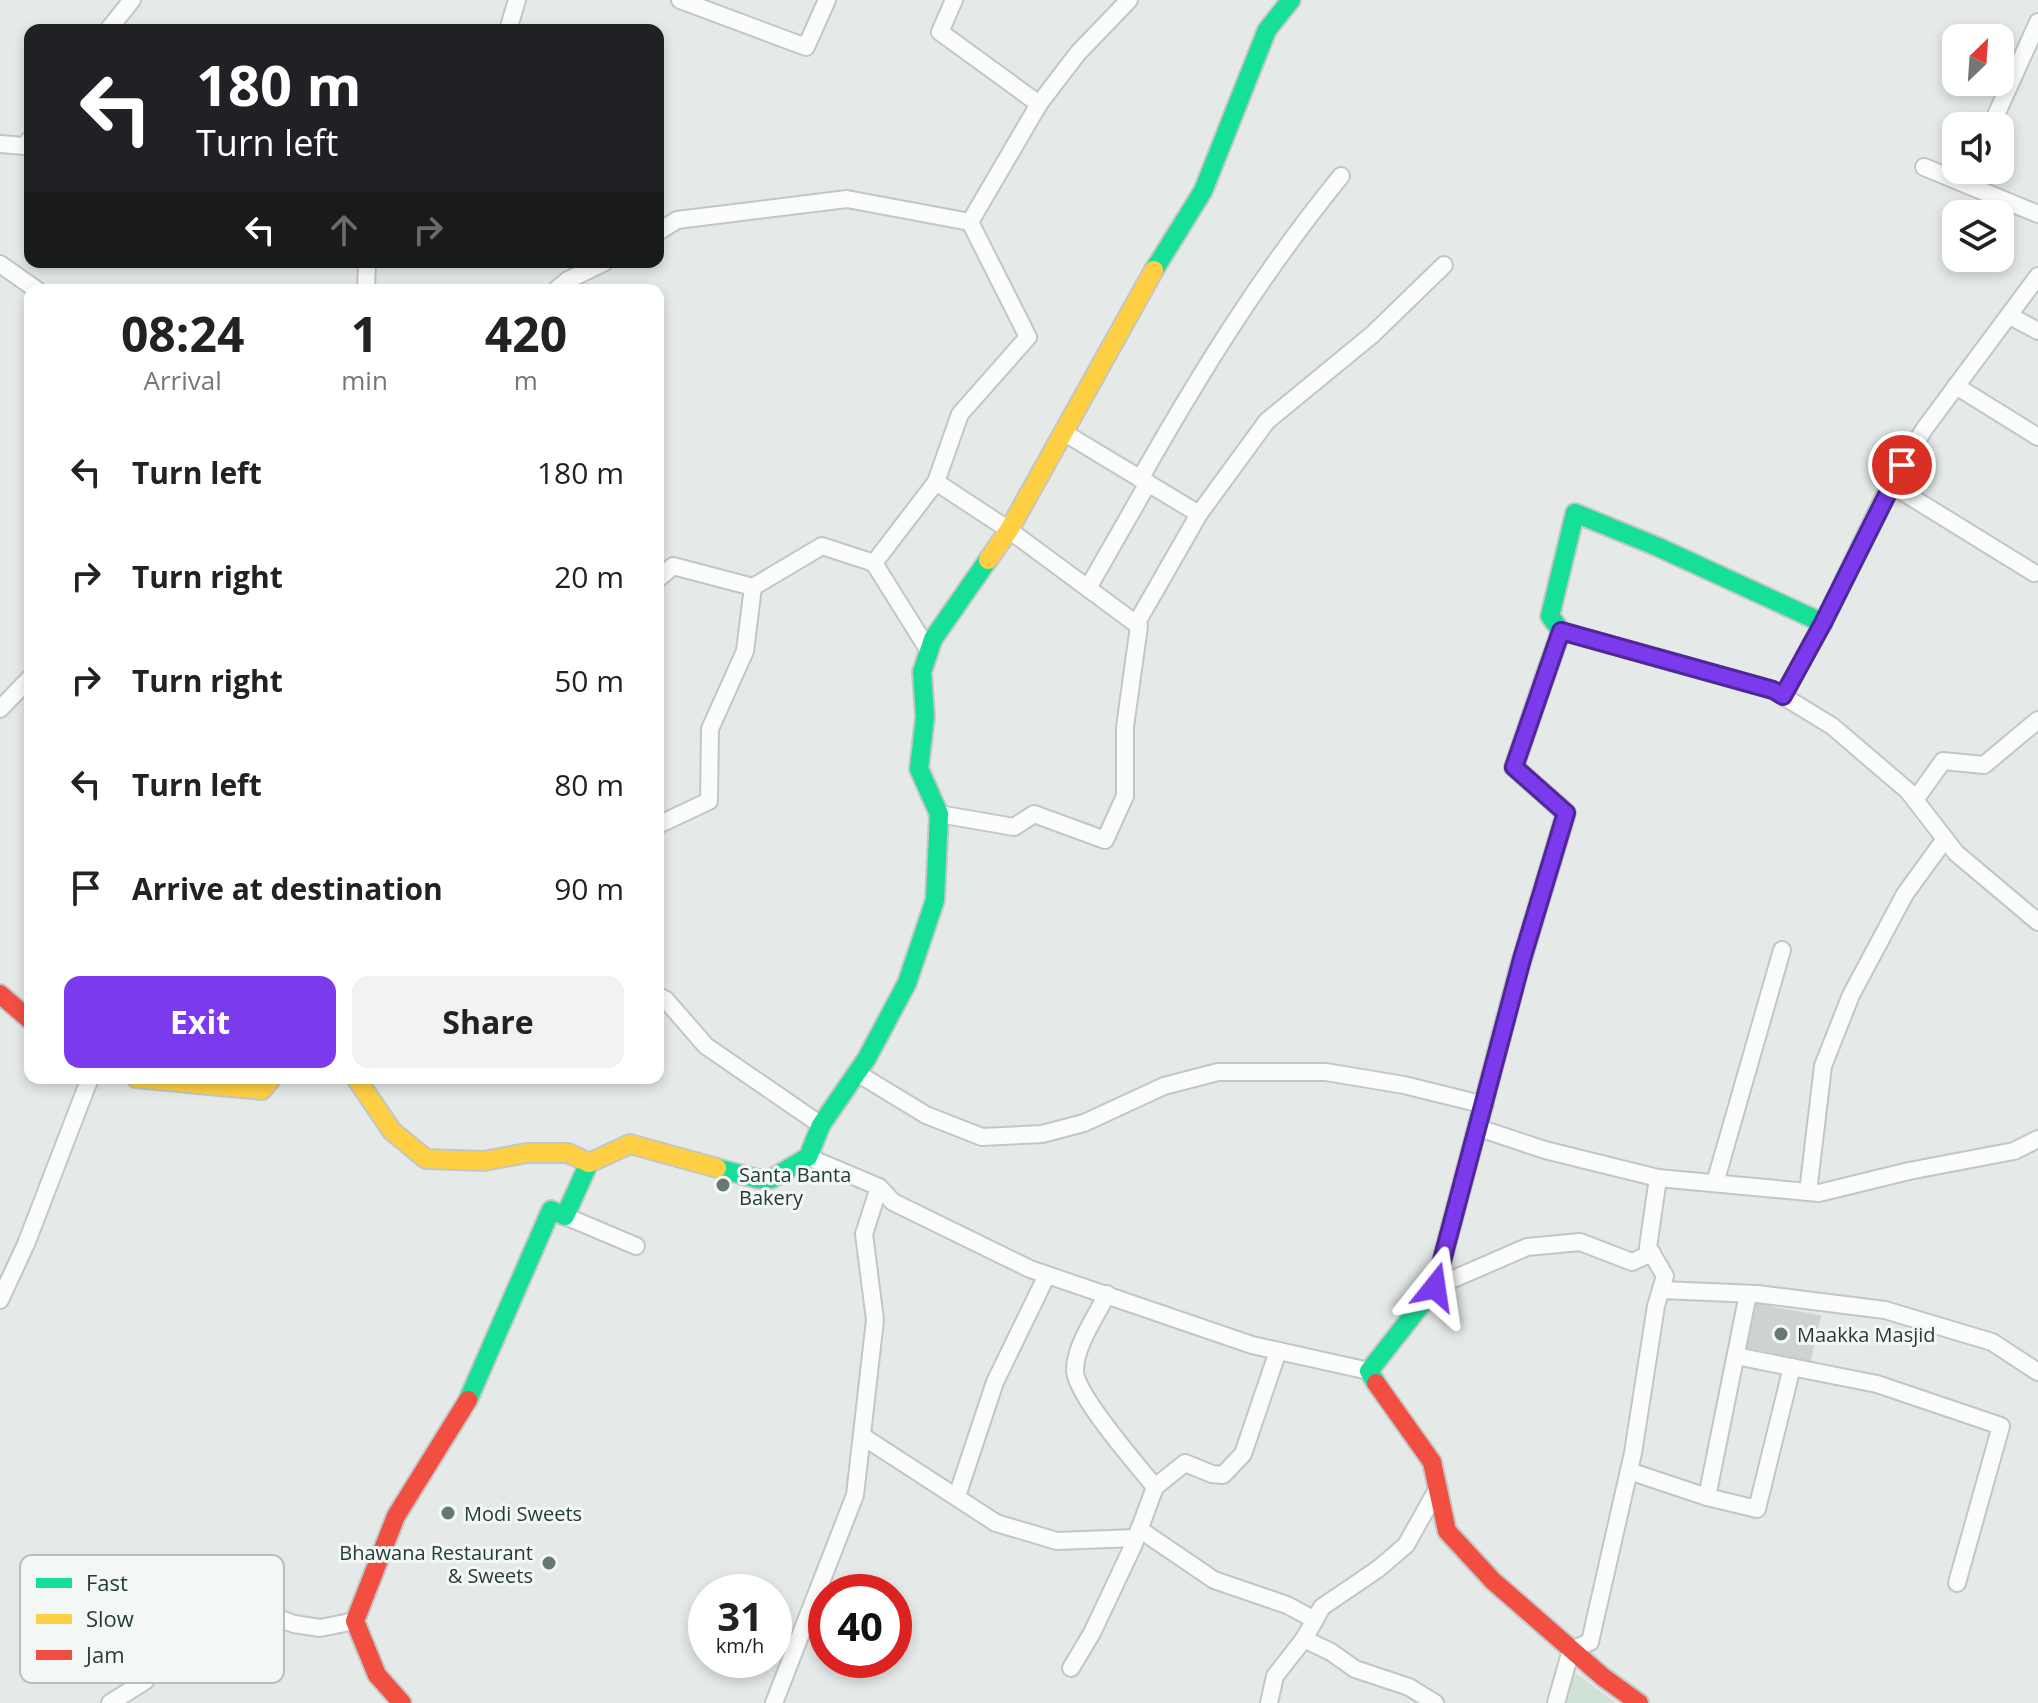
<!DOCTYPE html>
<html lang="en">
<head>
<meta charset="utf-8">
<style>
	body { margin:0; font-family:"Open Sans",sans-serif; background:#f2f2f2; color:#222; height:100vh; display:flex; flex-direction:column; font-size:30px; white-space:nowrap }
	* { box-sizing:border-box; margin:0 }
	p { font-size:26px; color:#767676 }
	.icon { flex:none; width:44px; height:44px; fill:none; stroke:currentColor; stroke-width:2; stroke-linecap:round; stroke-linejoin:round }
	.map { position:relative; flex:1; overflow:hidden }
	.panel { position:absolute; left:24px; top:284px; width:640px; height:800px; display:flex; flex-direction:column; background:#fff; border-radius:16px; box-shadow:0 4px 12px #0003 }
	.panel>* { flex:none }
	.banner { position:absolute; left:24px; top:24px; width:640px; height:244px; border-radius:16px; box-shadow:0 4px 12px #0003; background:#202124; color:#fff; overflow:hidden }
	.needle { width:52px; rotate:25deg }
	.buttons { position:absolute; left:1942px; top:24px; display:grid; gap:16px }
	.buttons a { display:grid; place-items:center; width:72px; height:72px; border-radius:16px; background:#fff; box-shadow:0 4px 12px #0003; font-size:40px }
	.speed { position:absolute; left:688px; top:1574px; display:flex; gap:16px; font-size:40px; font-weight:700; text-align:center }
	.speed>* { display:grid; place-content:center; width:104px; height:104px; border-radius:50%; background:#fff; box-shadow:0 4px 12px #0003; line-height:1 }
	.speed small { font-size:20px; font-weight:400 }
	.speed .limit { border:12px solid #d22; background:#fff; color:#111 }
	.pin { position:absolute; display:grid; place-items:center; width:68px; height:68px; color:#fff; margin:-34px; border:4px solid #fff; border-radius:50%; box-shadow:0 2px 8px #0007 }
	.me { position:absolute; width:88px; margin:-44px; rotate:15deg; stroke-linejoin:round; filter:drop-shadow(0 0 6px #0008) }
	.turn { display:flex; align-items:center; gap:28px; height:168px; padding:0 40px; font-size:36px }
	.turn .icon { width:104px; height:104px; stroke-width:2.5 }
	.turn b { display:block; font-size:56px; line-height:68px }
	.lanes { display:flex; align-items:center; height:76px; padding:0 40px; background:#0003; justify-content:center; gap:40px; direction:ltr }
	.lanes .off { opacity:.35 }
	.eta { display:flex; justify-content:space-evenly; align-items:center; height:136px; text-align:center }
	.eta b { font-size:48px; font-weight:700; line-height:56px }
	.cta { display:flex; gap:16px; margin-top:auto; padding:16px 40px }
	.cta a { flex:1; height:92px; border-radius:16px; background:#7c3aed; color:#fff; font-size:32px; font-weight:700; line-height:92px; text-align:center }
	.cta a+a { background:#f2f2f2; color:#222 }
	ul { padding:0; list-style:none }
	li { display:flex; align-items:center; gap:24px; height:104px; padding:0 40px }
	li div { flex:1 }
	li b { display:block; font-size:30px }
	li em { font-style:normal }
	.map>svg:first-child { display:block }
	.green { fill:#cfe2d5 }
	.building { fill:#ced2d1; stroke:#ced3d1; stroke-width:2 }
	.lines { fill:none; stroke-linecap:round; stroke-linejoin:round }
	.street-casing { stroke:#c2c7c5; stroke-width:20 }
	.fast-casing { stroke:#c1c7c5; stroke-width:22 }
	.slow-casing { stroke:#c1c7c5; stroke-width:22 }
	.jam-casing { stroke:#c1c7c5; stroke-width:22 }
	.street { stroke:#fbfcfc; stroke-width:16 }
	.fast { stroke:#16e098; stroke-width:18 }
	.slow { stroke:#ffcf43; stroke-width:18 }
	.jam { stroke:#f24e42; stroke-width:18 }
	.route-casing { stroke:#51269a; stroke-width:20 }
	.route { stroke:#7c3aed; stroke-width:14 }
	.poi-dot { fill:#687974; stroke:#f3f8f6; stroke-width:3 }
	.labels { text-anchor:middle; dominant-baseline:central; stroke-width:6; stroke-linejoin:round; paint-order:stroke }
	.poi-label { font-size:20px; fill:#243c36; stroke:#f3f8f6; text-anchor:start }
	.key { fill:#f3f8f6; stroke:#b5c0bc; stroke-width:2 }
	.key-label { font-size:22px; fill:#243c36 }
</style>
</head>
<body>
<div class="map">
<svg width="2038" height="1703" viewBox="0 0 2038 1703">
	<rect width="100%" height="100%" fill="#e5eae8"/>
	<path class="green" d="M1574,1672L1616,1703H1562Z"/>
	<path class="building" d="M1757,1305L1820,1316L1810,1360L1748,1347Z"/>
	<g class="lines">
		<g class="street-casing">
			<g id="street">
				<path d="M680,0L806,47L827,0"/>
				<path d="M954,0L940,32L1039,104"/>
				<path d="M108,30L132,0"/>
				<path d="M508,30L517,0"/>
				<path d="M1991,126L2038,22"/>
				<path d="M0,144L25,146L30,139"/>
				<path d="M1924,167L2038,214"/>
				<path d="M970,222L1039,104L1078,53L1129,0"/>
				<path d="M658,232L677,220L847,199L970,222L1028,337L960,414L936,482"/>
				<path d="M0,264L37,290"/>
				<path d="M366,290L367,262"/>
				<path d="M556,290L568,280L605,262"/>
				<path d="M2010,316L2038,331"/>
				<path d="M1956,386L2038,437"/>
				<path d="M1063,432L1199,514L1136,624"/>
				<path d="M1140,479C1202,370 1262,273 1341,176"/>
				<path d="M1890,484L2034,573"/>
				<path d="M1199,514L1267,421L1373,334L1444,265"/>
				<path d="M874,563L929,651"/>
				<path d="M658,579L673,566L753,587"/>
				<path d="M1088,588L1148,483"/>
				<path d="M1561,631L1773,690L1832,726L1908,791L1956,853L2038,922"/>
				<path d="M1783,696L1823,623L1890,484L1925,428L2038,276"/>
				<path d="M0,709L30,678"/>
				<path d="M1915,800L1943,761L1984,765L2038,720"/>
				<path d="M658,825L709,801L710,729L745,651L753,587L822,546L874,563L936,482L1009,530L1139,626L1125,727V796L1105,840L1034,814L1014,827L939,814"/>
				<path d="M658,996L666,1000L706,1046L821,1125"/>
				<path d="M857,1073L926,1115L982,1137L1042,1134L1084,1123L1164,1086L1218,1072H1326L1404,1085L1485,1105"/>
				<path d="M1479,1128L1545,1150L1658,1178L1648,1247L1665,1276L1656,1306L1633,1453L1590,1642L1571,1650L1556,1703"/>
				<path d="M808,1157L879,1187L893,1202L1030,1269L1252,1345L1369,1371"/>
				<path d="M1658,1178L1819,1193L1909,1171L2014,1151L2038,1139"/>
				<path d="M1715,1183L1782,950"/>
				<path d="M1808,1192L1823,1066L1851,995L1905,894L1945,839"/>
				<path d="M565,1216L636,1246"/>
				<path d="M1435,1287L1527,1247L1580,1242L1632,1262L1652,1253"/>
				<path d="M1661,1290L1757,1294L1885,1310L1992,1342L2038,1372"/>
				<path d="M1107,1294C1096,1317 1076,1344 1075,1369C1073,1392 1138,1466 1155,1487"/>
				<path d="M0,1300L26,1244L90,1078"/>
				<path d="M1736,1356L1877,1384L2001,1426L1957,1583"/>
				<path d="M862,1436L996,1523L1057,1541L1136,1538"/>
				<path d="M1629,1471L1707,1497L1757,1509L1792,1367"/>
				<path d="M957,1496L995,1382L1047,1275"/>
				<path d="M1707,1497L1748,1294"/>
				<path d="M1139,1529L1214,1580L1287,1605L1315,1620"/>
				<path d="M1304,1639L1331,1652L1355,1669L1409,1687L1435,1703"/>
				<path d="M1071,1668L1092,1633L1134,1544L1155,1487L1185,1463L1212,1474L1223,1475L1243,1454L1278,1351"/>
				<path d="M110,1703L145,1681L163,1659L191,1609L260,1611L294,1624L320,1628L355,1621"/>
				<path d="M774,1703L855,1495L875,1320L864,1234L879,1187"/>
				<path d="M1269,1703L1275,1676L1304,1639L1322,1607L1378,1569L1406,1545L1438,1488"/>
			</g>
		</g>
		<g class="fast-casing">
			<g id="fast">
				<path d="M1154,270L1203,191L1267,30L1291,0"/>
				<path d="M1543,682L1561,631L1550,616L1575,513L1658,547L1823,623"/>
				<path d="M717,1168L758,1179H771L808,1157L821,1125L867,1058L907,983L935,900L939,814L919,769L925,717L922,672L933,639L988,560"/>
				<path d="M1376,1383L1369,1371L1435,1287L1519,969"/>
				<path d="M468,1400L551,1210L565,1216L589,1163"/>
			</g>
		</g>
		<g class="slow-casing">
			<g id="slow">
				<path d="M988,560L1009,530L1154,270"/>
				<path d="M136,1078L262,1090L272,1078"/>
				<path d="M356,1078L392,1131L426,1159L484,1161L527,1153H568L589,1163L630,1144L717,1168"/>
			</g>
		</g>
		<g class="jam-casing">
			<g id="jam">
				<path d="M1519,969L1566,813L1514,767L1543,682"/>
				<path d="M0,994L30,1020"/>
				<path d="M1376,1383L1432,1462L1447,1531L1493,1581L1603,1677L1639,1703"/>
				<path d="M402,1703L377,1675L355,1621L396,1516L468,1400"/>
			</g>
		</g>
		<use href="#street" class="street"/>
		<use href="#fast" class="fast"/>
		<use href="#slow" class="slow"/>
		<use href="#jam" class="jam"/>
	</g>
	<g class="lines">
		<g class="route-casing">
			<path id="route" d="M1435,1287L1522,959L1566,813L1514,767L1561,631L1773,690L1783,696L1823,623L1902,465"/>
		</g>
		<use href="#route" class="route"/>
	</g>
	<g class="poi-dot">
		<circle cx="723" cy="1185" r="8"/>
		<circle cx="1781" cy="1334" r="8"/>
		<circle cx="448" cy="1513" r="8"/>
		<circle cx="549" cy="1563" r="8"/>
	</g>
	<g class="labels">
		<g class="poi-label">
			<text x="739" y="1174">Santa Banta<tspan x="739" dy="23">Bakery</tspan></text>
			<text x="1797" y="1334">Maakka Masjid</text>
			<text x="464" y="1513">Modi Sweets</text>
			<text x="533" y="1552" text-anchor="end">Bhawana Restaurant<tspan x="533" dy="23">&amp; Sweets</tspan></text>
		</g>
	</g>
	<rect x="20" y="1555" width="264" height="128" rx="12" class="key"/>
	<rect x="36" y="1578" width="36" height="10" fill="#16e098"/>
	<rect x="36" y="1614" width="36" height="10" fill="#ffcf43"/>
	<rect x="36" y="1650" width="36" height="10" fill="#f24e42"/>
	<g class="key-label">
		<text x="86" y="1591">Fast</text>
		<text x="86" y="1627">Slow</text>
		<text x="86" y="1663">Jam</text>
	</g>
</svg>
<div class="buttons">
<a><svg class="needle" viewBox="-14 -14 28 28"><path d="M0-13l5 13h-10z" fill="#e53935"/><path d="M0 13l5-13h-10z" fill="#767676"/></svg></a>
<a><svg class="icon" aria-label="sound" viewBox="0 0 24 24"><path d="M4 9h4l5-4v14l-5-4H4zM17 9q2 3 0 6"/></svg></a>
<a><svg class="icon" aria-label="layers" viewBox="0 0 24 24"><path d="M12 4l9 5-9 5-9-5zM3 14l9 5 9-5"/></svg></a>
</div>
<div class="speed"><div>31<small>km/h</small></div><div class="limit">40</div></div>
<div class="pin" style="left:1902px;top:465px;background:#d93025"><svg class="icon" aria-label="arrive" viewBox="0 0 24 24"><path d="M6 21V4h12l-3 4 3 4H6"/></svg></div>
<svg class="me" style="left:1435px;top:1287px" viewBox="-20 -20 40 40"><path d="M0-17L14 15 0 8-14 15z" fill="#7c3aed" stroke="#fff" stroke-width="4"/></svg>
<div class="banner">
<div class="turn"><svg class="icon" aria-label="left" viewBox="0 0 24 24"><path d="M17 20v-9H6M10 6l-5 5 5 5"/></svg><div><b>180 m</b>Turn left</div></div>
<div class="lanes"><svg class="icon" aria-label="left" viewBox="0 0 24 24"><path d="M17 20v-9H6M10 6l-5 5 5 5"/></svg><svg class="icon off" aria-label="ahead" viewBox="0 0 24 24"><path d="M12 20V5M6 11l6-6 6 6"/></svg><svg class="icon off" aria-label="right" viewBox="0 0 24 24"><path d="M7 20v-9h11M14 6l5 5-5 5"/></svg></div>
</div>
<section class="panel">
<div class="eta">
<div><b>08:24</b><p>Arrival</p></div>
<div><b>1</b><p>min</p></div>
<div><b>420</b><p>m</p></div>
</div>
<ul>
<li><svg class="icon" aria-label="left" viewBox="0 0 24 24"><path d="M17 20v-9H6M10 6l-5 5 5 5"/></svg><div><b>Turn left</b></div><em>180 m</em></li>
<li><svg class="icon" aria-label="right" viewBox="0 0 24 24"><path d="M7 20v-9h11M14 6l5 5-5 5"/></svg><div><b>Turn right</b></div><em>20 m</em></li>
<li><svg class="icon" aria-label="right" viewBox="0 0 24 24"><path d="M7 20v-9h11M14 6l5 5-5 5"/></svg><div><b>Turn right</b></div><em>50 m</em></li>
<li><svg class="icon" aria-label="left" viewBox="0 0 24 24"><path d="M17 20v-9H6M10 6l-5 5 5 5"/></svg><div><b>Turn left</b></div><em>80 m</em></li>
<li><svg class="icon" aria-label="arrive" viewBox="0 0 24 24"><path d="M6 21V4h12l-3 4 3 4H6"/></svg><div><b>Arrive at destination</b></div><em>90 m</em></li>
</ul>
<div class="cta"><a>Exit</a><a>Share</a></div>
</section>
</div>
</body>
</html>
